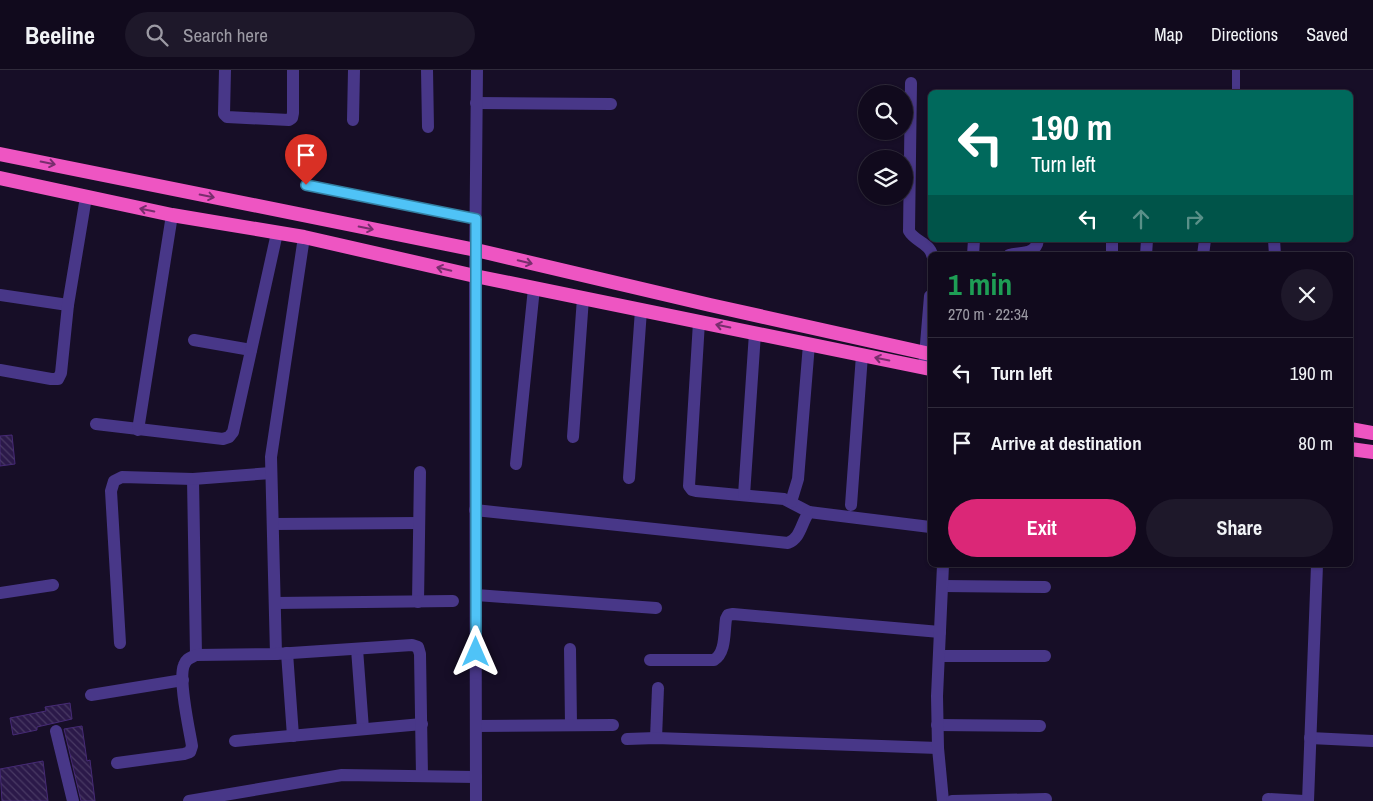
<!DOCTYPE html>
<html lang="en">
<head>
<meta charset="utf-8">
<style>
	body { margin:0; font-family:"Archivo Narrow",sans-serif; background:#1e182a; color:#f1f3f6; height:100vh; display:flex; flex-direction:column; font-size:19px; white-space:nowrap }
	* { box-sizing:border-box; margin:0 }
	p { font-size:16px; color:#9c9aa4 }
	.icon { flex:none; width:28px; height:28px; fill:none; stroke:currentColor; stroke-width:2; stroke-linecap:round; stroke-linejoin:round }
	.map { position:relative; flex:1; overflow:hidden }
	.side { position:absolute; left:928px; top:182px; width:425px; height:315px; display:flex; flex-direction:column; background:#110a1d; border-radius:8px; box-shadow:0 1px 4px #0004,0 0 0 1px #302b3b }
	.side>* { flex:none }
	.top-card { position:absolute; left:928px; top:20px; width:425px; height:152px; border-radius:8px; box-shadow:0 1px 4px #0004,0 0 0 1px #302b3b; background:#00695c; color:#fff; overflow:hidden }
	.buttons { position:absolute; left:858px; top:15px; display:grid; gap:10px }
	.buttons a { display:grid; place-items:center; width:55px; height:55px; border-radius:50%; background:#110a1d; box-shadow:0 1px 4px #0004,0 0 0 1px #302b3b; font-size:25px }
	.pin { position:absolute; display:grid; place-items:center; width:42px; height:42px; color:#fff; margin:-51px -21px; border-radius:50% 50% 50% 0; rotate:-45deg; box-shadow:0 0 5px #0007 }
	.pin .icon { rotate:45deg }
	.me { position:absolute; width:55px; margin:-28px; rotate:0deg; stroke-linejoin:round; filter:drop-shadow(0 0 4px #0008) }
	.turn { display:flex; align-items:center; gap:18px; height:105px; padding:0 20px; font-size:22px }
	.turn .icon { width:65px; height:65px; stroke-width:2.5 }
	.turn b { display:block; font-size:35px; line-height:42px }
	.lanes { display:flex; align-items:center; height:48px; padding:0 20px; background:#0003; justify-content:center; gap:25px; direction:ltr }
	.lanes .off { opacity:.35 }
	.round { display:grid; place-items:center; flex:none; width:52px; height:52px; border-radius:26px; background:#1e182a }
	.headline { display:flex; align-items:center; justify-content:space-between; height:85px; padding:0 20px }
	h1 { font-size:30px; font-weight:700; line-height:38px; color:#1e9e55 }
	.button { display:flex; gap:10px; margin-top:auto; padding:10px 20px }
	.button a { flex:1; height:58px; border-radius:30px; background:#db2777; color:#fff; font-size:20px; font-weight:700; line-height:58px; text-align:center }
	.button a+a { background:#1e182a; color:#f1f3f6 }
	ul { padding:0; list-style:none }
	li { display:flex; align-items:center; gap:15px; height:70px; padding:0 20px; border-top:1px solid #302b3b }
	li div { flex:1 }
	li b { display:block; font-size:19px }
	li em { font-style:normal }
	header { display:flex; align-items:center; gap:30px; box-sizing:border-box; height:70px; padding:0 25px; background:#110a1d; border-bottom:1px solid #302b3b }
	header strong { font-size:24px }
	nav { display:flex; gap:28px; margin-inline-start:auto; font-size:18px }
	.search { width:350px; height:45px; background:#1e182a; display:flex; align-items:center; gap:12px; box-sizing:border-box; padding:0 18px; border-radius:28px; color:#9c9aa4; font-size:19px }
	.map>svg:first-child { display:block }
	.building { fill:url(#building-back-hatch); stroke:#462a76 }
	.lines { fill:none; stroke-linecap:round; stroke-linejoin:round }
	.service { stroke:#483788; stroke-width:8 }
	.minor { stroke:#483788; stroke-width:12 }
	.trunk { stroke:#ee55c2; stroke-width:14 }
	.oneway { stroke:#782e6d }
	.route-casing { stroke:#337fa1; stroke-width:12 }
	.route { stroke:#4fc3f7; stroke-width:9 }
</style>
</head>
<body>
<header>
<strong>Beeline</strong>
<div class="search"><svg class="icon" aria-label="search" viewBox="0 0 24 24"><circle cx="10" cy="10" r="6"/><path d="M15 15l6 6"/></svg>Search here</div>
<nav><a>Map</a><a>Directions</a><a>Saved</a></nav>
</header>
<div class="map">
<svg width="1373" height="731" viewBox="0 0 1373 731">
	<defs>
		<pattern id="building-back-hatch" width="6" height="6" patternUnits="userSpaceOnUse" patternTransform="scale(1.25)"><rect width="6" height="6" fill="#2b1949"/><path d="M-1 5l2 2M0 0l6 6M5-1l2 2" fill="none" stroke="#493a64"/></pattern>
	</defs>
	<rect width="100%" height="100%" fill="#170e27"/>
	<g class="building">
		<path d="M12,365L15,394L0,396V366Z"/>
		<path d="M70,633L72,649L37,657V660L13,665L10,648L46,641L45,637Z"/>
		<path d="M82,656L87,691L90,690L95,731H81L64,659Z"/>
		<path d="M43,691L48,731H2L0,699Z"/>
	</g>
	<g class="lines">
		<g class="service">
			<path d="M1236,22V0"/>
			<path d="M306,115L476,149"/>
		</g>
		<g class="minor">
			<path d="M225,0L224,44L227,47L289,50L292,48L293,43V0"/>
			<path d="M427,0L428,57"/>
			<path d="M911,13L909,161C915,172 930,173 932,185"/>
			<path d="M476,33L611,34"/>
			<path d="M353,50L354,0"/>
			<path d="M1112,170V185"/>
			<path d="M1274,170L1275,185"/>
			<path d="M973,185L974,170"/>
			<path d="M1009,185C1021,182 1036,185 1038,170"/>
			<path d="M1146,185L1147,170"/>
			<path d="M1203,185L1205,170"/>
			<path d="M0,225L68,235"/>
			<path d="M699,252L689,416L692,420L696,421L784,429L809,442"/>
			<path d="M194,270L251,280"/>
			<path d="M924,298L930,226"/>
			<path d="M0,300L51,309H58L61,303L68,235L86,127"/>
			<path d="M96,354L223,369L229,367L233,362L277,163"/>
			<path d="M138,360L172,145"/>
			<path d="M573,367L583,228"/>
			<path d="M516,394L534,218"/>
			<path d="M629,408L641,240"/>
			<path d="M193,409L196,585"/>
			<path d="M744,425L755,263"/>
			<path d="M791,432L798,409L809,274"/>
			<path d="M851,435L862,285"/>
			<path d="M475,440L788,473C801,468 801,453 809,442L930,457"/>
			<path d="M273,454L419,453"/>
			<path d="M943,516L1045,517"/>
			<path d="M0,523L53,515"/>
			<path d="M476,525L656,538"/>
			<path d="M418,532L420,402"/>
			<path d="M275,533L453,531"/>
			<path d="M120,573L111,421L114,411L122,407L193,409L271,403"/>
			<path d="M357,579L363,659"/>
			<path d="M570,579L571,655"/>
			<path d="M287,583L293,666"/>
			<path d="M276,584L271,387L304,167"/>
			<path d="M939,586H1045"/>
			<path d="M650,590H714C726,583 724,562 726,549L728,545L733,544L940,562"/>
			<path d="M91,625L183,610"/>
			<path d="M937,655L1040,656"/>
			<path d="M476,656L613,655"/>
			<path d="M56,661L73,731"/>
			<path d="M656,668L658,618"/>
			<path d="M1310,668L1373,671"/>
			<path d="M627,669L656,668L938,678"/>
			<path d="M235,671L422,654"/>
			<path d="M117,693L184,684L190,682L192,676C189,658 178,609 184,595C186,589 190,588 196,585L276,584L412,575L418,577L420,584L422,706"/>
			<path d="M1268,729L1304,731"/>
			<path d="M189,731L342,705L476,707"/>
			<path d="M476,731L475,206L477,0"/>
			<path d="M943,731L938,678L937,626L943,495"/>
			<path d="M952,731L1046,729"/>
			<path d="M1308,731L1317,495"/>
		</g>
		<g class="trunk">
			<path d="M0,84L476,180L710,235L930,284"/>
			<path d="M0,108L172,145L304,167L475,206L930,299"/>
			<path d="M1350,359L1373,363"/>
			<path d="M1350,379L1373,382"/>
		</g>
	</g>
	<defs><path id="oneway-shaft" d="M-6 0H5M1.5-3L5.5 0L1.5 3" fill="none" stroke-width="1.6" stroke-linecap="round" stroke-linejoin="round" transform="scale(1.25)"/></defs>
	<g class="oneway">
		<use href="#oneway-shaft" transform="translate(48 93) rotate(11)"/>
		<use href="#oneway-shaft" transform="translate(207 126) rotate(11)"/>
		<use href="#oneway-shaft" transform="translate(147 140) rotate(-168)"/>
		<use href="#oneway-shaft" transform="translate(366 158) rotate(11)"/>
		<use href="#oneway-shaft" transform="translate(525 192) rotate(13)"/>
		<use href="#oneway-shaft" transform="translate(444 199) rotate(-167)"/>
		<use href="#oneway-shaft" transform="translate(723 256) rotate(-168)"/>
		<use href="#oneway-shaft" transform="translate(882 289) rotate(-168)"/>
	</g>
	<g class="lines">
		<g class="route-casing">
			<path id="route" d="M306,115L476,149V582"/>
		</g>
		<use href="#route" class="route"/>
	</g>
</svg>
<div class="buttons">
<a><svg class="icon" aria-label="search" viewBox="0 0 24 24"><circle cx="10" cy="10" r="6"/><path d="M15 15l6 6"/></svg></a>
<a><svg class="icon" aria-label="layers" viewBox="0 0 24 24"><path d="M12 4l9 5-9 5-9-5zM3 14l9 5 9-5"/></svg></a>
</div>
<div class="pin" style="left:306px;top:115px;background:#d93025"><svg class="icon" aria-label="arrive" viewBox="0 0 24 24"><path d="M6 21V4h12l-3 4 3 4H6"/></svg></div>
<svg class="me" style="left:476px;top:582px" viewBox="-20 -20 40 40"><path d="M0-17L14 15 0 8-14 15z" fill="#4fc3f7" stroke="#fff" stroke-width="4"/></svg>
<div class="top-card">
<div class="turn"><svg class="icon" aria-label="left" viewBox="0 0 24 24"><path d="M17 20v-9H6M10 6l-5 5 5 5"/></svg><div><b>190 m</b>Turn left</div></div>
<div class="lanes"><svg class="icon" aria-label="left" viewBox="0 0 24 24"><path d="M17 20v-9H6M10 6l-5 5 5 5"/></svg><svg class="icon off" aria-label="ahead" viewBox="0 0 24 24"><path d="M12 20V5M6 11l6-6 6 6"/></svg><svg class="icon off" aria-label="right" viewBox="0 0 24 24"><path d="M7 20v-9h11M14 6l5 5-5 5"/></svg></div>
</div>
<section class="side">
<div class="headline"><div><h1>1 min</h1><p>270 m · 22:34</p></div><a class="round"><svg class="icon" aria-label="close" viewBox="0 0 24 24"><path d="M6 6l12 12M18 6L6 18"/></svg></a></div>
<ul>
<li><svg class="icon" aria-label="left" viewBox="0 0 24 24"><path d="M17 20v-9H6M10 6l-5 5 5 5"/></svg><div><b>Turn left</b></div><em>190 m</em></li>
<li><svg class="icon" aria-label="arrive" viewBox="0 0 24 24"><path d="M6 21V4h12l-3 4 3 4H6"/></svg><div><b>Arrive at destination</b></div><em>80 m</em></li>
</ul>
<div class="button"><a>Exit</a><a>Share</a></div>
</section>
</div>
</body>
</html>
